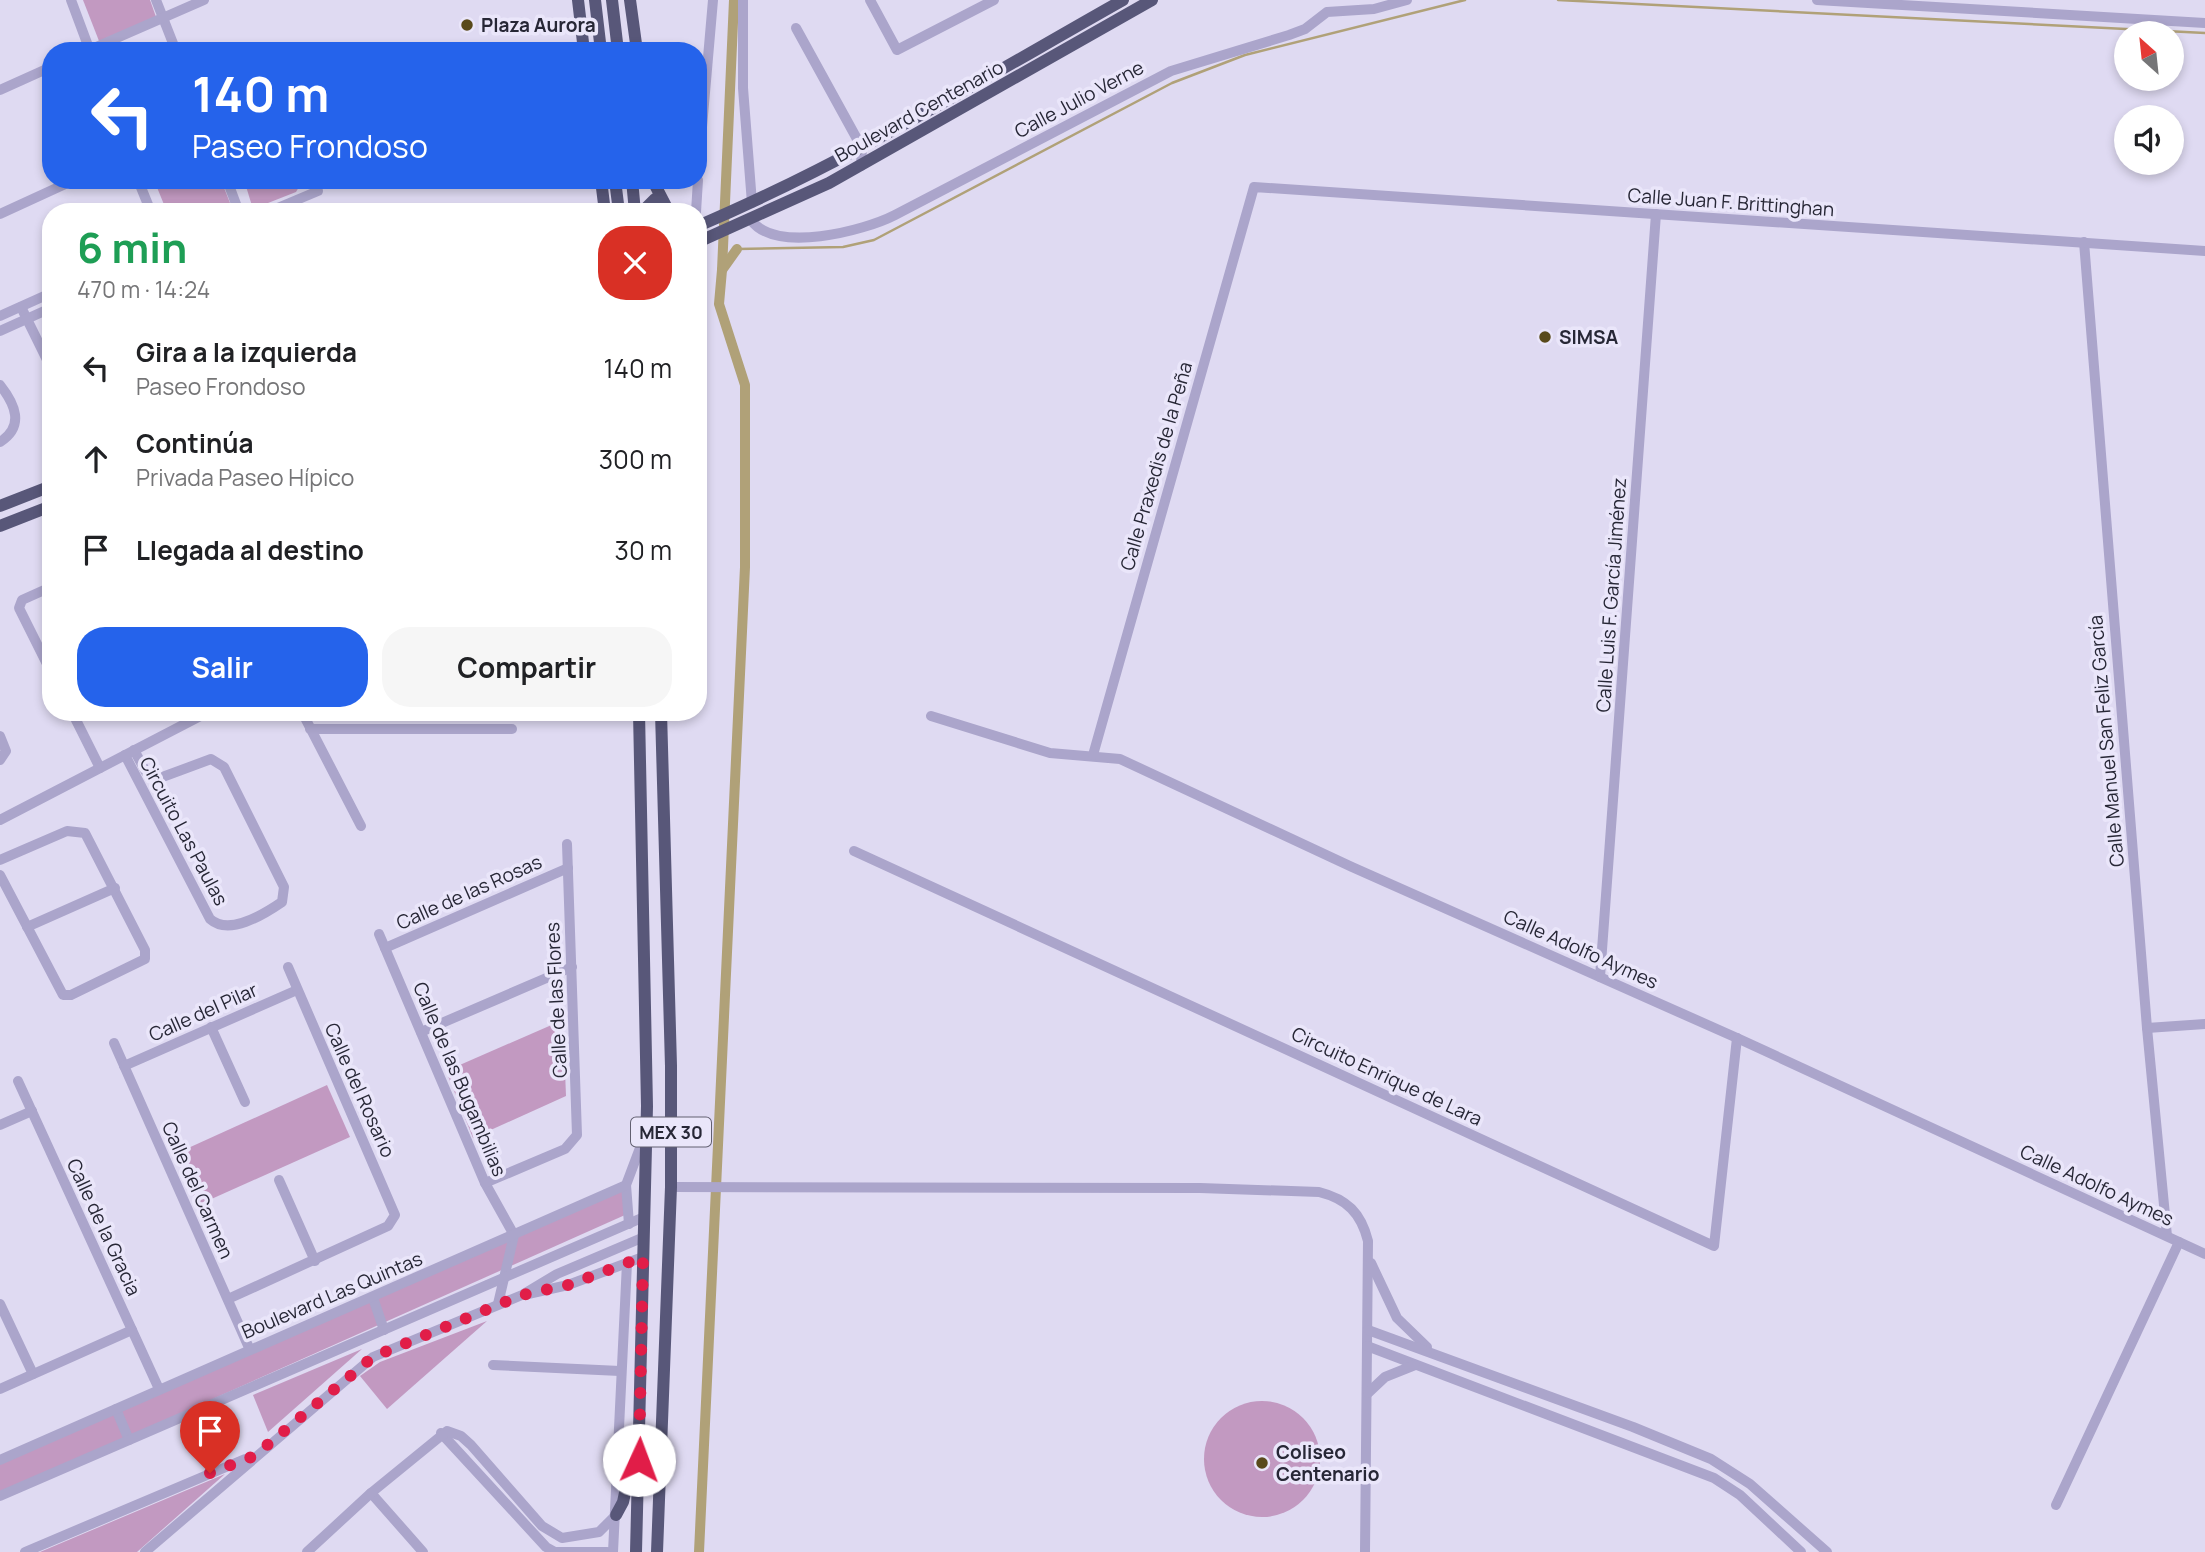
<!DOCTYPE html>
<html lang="es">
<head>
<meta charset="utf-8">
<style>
	body { margin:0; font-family:Manrope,sans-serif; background:#f6f6f6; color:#202124; height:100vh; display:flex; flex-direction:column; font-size:26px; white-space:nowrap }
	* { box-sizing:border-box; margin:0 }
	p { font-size:23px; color:#757577 }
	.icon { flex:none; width:38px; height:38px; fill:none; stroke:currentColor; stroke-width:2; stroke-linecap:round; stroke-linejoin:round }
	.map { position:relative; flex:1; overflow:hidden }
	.drawer { position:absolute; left:42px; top:203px; width:665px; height:518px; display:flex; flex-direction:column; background:#fff; border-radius:28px; box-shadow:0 4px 10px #0003 }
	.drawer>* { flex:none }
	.top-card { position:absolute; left:42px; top:42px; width:665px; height:147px; border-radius:28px; box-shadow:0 4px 10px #0003; background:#2563eb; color:#fff; overflow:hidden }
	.needle { width:46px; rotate:333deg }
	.buttons { position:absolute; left:2114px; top:21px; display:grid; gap:14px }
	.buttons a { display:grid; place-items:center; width:70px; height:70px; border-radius:50%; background:#fff; box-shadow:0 4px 10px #0003; font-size:35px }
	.pin { position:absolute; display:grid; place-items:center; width:60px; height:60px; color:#fff; margin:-72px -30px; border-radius:50% 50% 50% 0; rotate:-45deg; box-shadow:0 0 7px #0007 }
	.pin .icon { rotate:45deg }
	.me { position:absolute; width:77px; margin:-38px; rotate:2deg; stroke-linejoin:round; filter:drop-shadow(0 0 5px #0008) }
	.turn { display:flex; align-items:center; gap:24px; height:147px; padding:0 35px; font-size:32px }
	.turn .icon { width:91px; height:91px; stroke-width:2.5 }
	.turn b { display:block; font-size:49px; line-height:60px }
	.round { display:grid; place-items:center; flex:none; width:74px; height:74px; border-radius:28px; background:#f6f6f6 }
	.summary { display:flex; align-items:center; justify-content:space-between; height:119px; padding:0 35px }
	h1 { font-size:42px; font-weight:700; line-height:52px; color:#1e9e55 }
	.cta { display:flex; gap:14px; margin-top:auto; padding:14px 35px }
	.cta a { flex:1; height:80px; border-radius:28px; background:#2563eb; color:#fff; font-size:28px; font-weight:700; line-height:80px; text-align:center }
	.cta a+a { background:#f6f6f6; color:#202124 }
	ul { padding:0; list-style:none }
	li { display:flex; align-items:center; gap:21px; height:91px; padding:0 35px }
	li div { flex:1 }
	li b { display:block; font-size:26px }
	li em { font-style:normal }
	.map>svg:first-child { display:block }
	.green { fill:#c299c1 }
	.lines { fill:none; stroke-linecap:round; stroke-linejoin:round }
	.stream { stroke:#b0a178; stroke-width:2.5 }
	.canal { stroke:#b0a178; stroke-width:10 }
	.minor { stroke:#aba5cb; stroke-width:10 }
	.major { stroke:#585779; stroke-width:12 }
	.route { stroke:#e11d48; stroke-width:12; stroke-dasharray:0 21.6 }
	.poi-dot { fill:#594a1b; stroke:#eae6fa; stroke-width:2.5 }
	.labels { text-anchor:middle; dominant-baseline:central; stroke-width:7; stroke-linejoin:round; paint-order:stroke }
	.shield { fill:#eae6fa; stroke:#626071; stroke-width:2 }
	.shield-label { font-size:18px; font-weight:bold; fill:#272736 }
	.poi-label { font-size:19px; font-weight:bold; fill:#272736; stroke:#eae6fa; text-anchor:start }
	.street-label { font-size:19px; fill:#272736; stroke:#eae6fa }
</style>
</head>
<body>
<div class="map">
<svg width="2205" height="1552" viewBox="0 0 2205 1552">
	<rect width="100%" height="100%" fill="#dfdaf2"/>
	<g class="green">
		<path d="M83,0H150L156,17L99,41Z"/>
		<path d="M154,180H221L232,208L223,212H167Z"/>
		<path d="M244,180H303L296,192L253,209Z"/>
		<path d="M563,1020L566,1096L473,1138L446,1071Z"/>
		<path d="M327,1085L350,1137L198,1205L175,1154Z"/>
		<path d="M622,1191L625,1215L0,1494V1464Z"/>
		<path d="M487,1321L387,1409L360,1376L380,1362Z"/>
		<path d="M362,1349L268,1432L253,1395Z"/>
		<circle cx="1262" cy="1459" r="58"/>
		<path d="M225,1474L137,1552H40Z"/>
	</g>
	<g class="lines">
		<g class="stream">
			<path d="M1558,0L2205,33"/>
			<path d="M737,249L843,247L874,240L1172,83L1245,55L1465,0"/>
		</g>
		<g class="canal">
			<path d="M722,270L734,0"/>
			<path d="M699,1552L745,567V385L719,304L722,270L737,249"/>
		</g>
		<g class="minor">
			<path d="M71,0L90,51"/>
			<path d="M156,0L176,51"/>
			<path d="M743,0V88L752,203"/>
			<path d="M870,0L897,50L994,0"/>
			<path d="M1817,0L2205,23"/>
			<path d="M796,28L862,148L861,166"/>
			<path d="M87,51L204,0"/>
			<path d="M0,90L51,67"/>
			<path d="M698,173L713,0"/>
			<path d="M138,180L151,212"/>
			<path d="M227,180L239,212"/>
			<path d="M268,212L318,191"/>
			<path d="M696,212L698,180"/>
			<path d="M0,214L74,180"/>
			<path d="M751,220C775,254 864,231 895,215L1171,71L1289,35L1305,29L1327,12L1374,9L1407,0"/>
			<path d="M2084,242L2147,1028L2167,1236"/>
			<path d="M21,307L51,368"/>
			<path d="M0,316L51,293"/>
			<path d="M0,331L51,308"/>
			<path d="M0,385C15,404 25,426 0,442"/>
			<path d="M51,587L22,600L19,608L51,672"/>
			<path d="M72,712L100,768"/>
			<path d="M302,712L361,826"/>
			<path d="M931,716L1050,753L1120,759L1352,867L1737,1038L2205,1254"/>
			<path d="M310,729H512"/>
			<path d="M0,736L6,751L0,760"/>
			<path d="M125,755L210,919C229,936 263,915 282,902L284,887L224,767L211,759L157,779L146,772L134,750"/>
			<path d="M1093,755L1254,187L2205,251"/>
			<path d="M0,820L208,712"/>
			<path d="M854,851L1714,1246L1737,1038"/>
			<path d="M0,860L67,831L85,833L145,950V959L71,995H63L0,875"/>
			<path d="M27,927L115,888"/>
			<path d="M379,934L485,1183L514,1235L498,1304"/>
			<path d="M385,948L568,868"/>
			<path d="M1600,977L1656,214"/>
			<path d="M211,1027L245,1102"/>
			<path d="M2147,1028L2205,1024"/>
			<path d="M421,1032L572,967"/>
			<path d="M114,1043L250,1350"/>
			<path d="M124,1066L297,990"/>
			<path d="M18,1081L159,1389"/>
			<path d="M0,1125L32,1111"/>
			<path d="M279,1180L315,1261"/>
			<path d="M485,1183L565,1149L577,1135L567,844"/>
			<path d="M626,1185L629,1224"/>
			<path d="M671,1187L1200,1188L1319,1192C1347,1199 1361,1213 1368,1241L1365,1552"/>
			<path d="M1371,1263L1397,1318L1427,1347"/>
			<path d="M528,1294L568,1285L643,1257"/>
			<path d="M373,1298L384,1330"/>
			<path d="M228,1299L388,1226L395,1215L288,967"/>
			<path d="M0,1304L33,1374"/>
			<path d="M1368,1330L1633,1427L1711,1459L1750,1484L1827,1552"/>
			<path d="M1367,1346L1714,1478L1740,1495L1801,1552"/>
			<path d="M493,1365L620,1371"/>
			<path d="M0,1389L132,1330"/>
			<path d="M1368,1393L1385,1377L1415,1365"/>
			<path d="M116,1409L129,1440"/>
			<path d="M441,1433L546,1547L555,1552H607"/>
			<path d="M0,1460L626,1185L643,1140"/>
			<path d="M371,1493L423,1552"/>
			<path d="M0,1496L644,1217"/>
			<path d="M2056,1505L2179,1242"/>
			<path d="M25,1552L245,1459"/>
			<path d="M145,1552L373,1357L522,1295L557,1274L644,1237"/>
			<path d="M307,1552L371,1493L447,1431L461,1436L471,1445L542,1526L562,1538L599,1532L616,1515"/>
			<path d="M613,1552L627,1263"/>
		</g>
		<g class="major">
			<path d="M578,0L584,51"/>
			<path d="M595,0L601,51"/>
			<path d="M612,0L618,51"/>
			<path d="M630,0L637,51"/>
			<path d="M601,180L605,212"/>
			<path d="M615,180L619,212"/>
			<path d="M632,180L635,212"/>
			<path d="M654,183L669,212"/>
			<path d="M642,212L655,199"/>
			<path d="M698,226C846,163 983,79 1123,0"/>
			<path d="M698,242L829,183L1152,0"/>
			<path d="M0,506L51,486"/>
			<path d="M0,526L51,506"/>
			<path d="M616,1515L623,1502L636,1442"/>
			<path d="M636,1552L647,1106L639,712"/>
			<path d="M657,1552L671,1187V1066L661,712"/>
		</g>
	</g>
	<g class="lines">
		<path class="route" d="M210,1473L254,1456L373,1357L522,1295L568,1285L643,1257L639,1460"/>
	</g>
	<g class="poi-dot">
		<circle cx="467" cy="25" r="7"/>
		<circle cx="1545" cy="337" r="7"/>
		<circle cx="1262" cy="1463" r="7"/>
	</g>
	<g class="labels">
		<rect class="shield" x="631" y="1117.5" width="80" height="29" rx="5"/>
		<g class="shield-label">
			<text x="671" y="1132">MEX 30</text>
		</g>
		<g class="poi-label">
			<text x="481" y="25">Plaza Aurora</text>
			<text x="1559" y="337">SIMSA</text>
			<text x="1276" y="1452">Coliseo<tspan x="1276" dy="22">Centenario</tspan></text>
		</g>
		<g class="street-label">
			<text transform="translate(1079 99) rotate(-28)">Calle Julio Verne</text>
			<text transform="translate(919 111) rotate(-29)">Boulevard Centenario</text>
			<text transform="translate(1731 202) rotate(4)">Calle Juan F. Brittinghan</text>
			<text transform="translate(1156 466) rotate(-74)">Calle Praxedis de la Peña</text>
			<text transform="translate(1611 595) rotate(-86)">Calle Luis F. García Jiménez</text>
			<text transform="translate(2106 741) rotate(-95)">Calle Manuel San Feliz García</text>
			<text transform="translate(184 831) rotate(62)">Circuito Las Paulas</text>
			<text transform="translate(469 892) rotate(-24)">Calle de las Rosas</text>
			<text transform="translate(1581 949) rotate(24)">Calle Adolfo Aymes</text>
			<text transform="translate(556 1000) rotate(-93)">Calle de las Flores</text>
			<text transform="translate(203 1012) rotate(-24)">Calle del Pilar</text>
			<text transform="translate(1387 1076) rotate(25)">Circuito Enrique de Lara</text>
			<text transform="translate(460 1079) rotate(67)">Calle de las Bugambilias</text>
			<text transform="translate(360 1090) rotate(66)">Calle del Rosario</text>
			<text transform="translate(2097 1185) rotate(25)">Calle Adolfo Aymes</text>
			<text transform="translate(198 1190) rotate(66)">Calle del Carmen</text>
			<text transform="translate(104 1227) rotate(65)">Calle de la Gracia</text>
			<text transform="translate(332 1295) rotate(-23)">Boulevard Las Quintas</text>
		</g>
	</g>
</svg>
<div class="buttons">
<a><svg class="needle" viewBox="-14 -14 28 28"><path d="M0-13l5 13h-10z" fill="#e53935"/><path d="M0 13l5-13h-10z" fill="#757577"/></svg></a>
<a><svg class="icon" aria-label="sound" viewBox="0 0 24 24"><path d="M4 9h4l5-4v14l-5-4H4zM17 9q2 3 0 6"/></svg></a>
</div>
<div class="pin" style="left:210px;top:1473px;background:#d93025"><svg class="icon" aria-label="arrive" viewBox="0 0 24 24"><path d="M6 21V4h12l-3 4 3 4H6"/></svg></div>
<svg class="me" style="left:639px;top:1460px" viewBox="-20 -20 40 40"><circle r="19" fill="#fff"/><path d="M0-13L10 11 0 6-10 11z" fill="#e11d48"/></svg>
<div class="top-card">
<div class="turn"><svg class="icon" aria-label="left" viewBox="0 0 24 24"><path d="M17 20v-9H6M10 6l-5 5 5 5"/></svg><div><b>140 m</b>Paseo Frondoso</div></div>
</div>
<section class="drawer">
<div class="summary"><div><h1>6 min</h1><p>470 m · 14:24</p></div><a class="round" style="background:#d93025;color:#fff"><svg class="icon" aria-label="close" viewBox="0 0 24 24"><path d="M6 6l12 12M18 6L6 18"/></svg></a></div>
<ul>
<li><svg class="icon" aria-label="left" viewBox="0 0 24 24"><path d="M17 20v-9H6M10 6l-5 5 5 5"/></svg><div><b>Gira a la izquierda</b><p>Paseo Frondoso</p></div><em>140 m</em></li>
<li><svg class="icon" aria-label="ahead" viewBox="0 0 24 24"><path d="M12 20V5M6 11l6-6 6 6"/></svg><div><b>Continúa</b><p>Privada Paseo Hípico</p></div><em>300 m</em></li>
<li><svg class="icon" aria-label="arrive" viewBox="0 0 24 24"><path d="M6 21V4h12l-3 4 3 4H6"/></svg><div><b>Llegada al destino</b></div><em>30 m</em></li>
</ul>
<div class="cta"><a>Salir</a><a>Compartir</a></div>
</section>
</div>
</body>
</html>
